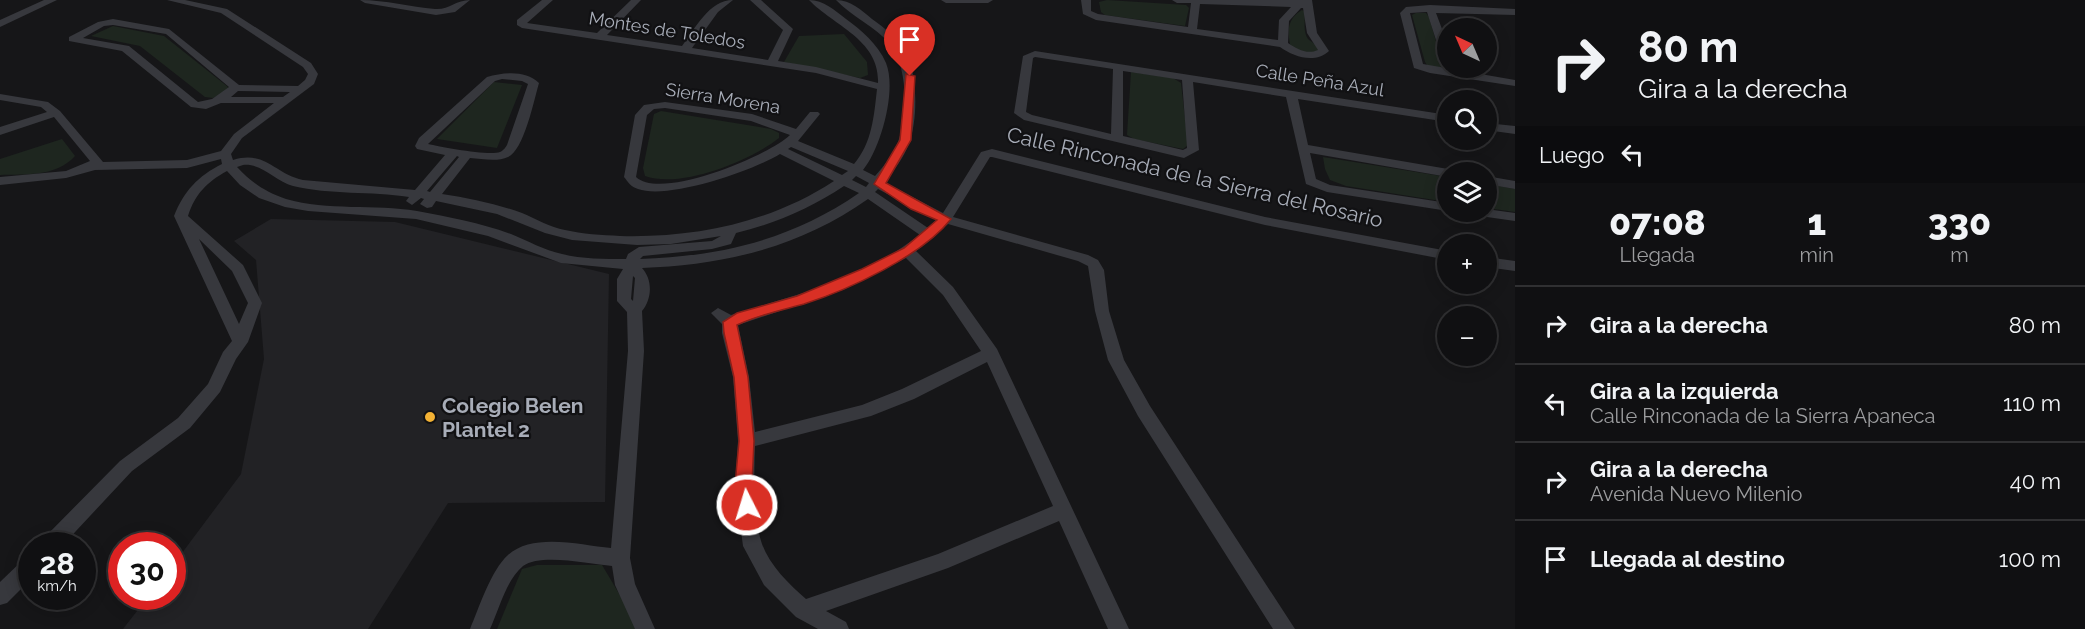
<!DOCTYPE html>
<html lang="es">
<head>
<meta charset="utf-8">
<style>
	body { margin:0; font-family:Raleway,sans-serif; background:#19191b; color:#f1f3f6; height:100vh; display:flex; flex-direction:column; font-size:22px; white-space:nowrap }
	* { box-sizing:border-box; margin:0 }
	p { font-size:20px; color:#9c9d9f }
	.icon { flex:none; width:33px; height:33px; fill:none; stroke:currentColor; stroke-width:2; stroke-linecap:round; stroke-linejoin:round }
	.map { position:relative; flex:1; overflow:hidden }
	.sheet { display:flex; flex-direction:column; background:#101012; width:570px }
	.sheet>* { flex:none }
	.banner { background:#101012; color:#f1f3f6; overflow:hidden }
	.needle { width:39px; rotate:316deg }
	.fabs { position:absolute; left:1437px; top:18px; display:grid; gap:12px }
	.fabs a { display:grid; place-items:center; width:60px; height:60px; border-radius:50%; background:#101012; box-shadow:0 3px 15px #0003,0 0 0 2px #303032; font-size:30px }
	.speed { position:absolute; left:18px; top:532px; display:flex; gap:12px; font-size:30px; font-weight:700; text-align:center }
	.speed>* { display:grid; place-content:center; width:78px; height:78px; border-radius:50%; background:#101012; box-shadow:0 3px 15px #0003,0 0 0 2px #303032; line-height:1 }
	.speed small { font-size:15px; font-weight:400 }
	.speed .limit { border:9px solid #d22; background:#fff; color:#111 }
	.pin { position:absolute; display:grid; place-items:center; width:51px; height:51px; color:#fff; margin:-62px -26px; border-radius:50% 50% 50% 0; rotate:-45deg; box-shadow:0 0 6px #0007 }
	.pin .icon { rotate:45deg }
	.me { position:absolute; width:66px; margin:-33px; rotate:355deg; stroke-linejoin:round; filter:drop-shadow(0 0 4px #0008) }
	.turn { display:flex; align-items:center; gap:21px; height:126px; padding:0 24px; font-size:27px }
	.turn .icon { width:78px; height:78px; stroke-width:2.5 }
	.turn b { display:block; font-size:42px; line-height:51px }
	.then { display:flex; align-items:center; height:57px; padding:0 24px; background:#0003; gap:12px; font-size:22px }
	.eta { display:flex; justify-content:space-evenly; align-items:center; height:102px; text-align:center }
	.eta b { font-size:36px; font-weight:800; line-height:42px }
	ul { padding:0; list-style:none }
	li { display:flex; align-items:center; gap:18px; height:78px; padding:0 24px; border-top:2px solid #303032 }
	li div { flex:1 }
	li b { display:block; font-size:22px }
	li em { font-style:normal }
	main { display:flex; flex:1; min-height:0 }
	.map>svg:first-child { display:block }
	.built { fill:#222225 }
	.green { fill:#1e261f }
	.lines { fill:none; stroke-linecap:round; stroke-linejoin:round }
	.street { fill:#37383d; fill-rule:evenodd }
	.route { fill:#d93025; stroke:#8d1f18; stroke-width:1.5 }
	.poi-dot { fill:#f2b134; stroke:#111113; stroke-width:2 }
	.labels { text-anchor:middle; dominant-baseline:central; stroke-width:4.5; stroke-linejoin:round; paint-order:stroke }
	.far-street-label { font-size:18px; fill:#a8adb8; stroke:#111113 }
	.street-label { font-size:21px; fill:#a8adb8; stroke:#111113 }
	.poi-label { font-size:21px; font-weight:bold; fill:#a8adb8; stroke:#111113; text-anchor:start }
</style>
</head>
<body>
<main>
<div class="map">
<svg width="1515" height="629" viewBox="0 0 1515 629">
	<rect width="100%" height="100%" fill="#161618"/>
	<path class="built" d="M271,219L395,222L609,274L605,502L448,503L368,629H123L148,597H172L173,565L241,474L264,359L256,260L234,241Z"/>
	<g class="green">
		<path d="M1107,0L1186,5L1189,8L1185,26L1105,15L1101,12L1099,2Z"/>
		<path d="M1302,10L1305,12C1305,20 1303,32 1308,39C1313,44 1317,43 1319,50L1313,54L1291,48C1287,31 1287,19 1302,10Z"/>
		<path d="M1416,13H1426L1429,17L1443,66L1440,68L1427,65L1425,62L1412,15Z"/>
		<path d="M113,26L164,36L228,87L227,91L213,98L205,97L140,46L91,36Z"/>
		<path d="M844,34L867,62L868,75L860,78L784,62L799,36Z"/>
		<path d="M1131,72L1173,78L1181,83L1188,145L1183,149L1134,139L1127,135Z"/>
		<path d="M494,82L522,85L497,148L437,139Z"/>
		<path d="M661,111L771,129L779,133V138C750,161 681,189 645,176L643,168L654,114Z"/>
		<path d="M62,139L75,156C56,177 26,174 0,175V159Z"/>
		<path d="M1323,157L1447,177V202L1346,186L1330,180L1325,169Z"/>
		<path d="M1487,184L1515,189V212L1487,208Z"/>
		<path d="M537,565H602L640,629H497L522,569Z"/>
	</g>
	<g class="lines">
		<g class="street">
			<path d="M44,0H57L0,27V20Z"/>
			<path d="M167,0H185L227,9L311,63L318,74L314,84L242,138L231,154L233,160C266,150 274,174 303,180L415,190L445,155L417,149L415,146L419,138L487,77C504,72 526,70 539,83C534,100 524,150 508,157C498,162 482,159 470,158L442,194C469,198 497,204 522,213C536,219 550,227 565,230C582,234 602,235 620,236C695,238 770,223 834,181L780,154C752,171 668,200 638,189C631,187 628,182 624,177L635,115L644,105L665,102L752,114L796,129L810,112H818L820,114L798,141L854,164C872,143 874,116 877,89L816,73L522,28L517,25V20L542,0H553L527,23L597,33L631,0H641L607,35L682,46C695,29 709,0 733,0L718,12L692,48L768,60L783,30L750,0H761L793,29L778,61L816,67L878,83C880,40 834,26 809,0C824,0 834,10 846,19C861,30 878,44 886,63C897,90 881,148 863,170L875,176C884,166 893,155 898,142C908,115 908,67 890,44C875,26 852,17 836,0C851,0 861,10 872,19C885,28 897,38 905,51C918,73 918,120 909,143C904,158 894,170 884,182L943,213L981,152L992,149L1265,217L1448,251V260L1265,225L992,157H990L953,217L1088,255L1098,260L1104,270L1109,311L1124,360L1150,406L1295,629H1273L1138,416L1108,360L1095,311L1088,266L1078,261L948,224L916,251L953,287L997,349L1129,629H1108L1059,521L948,568L826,611L846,622L849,629H818L796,617L764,585L743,546L735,485L738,441L733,377L722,333V324L711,313L718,308L731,315L813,290L852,275L891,255L920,235L868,199C800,247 725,265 642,268C653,280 652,299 642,311L644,351L630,558L635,584L655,629H635L615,585L612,566C590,564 541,553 523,566C506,580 499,610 490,629H470C479,608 491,570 508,555C533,532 581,545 611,548L628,351L627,312L617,301V279L623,269L561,263L488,236L416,219L308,211L285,207L259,198L240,185L227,171C207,182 195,194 188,216L243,265L262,303L248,342L236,359L220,392L190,428L132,471L62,546H39L42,540L120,461L178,418L208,384L223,352L232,341L174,216C184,191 198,176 222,164L221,159L187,168L95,170L66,178L0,185V177L66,171L90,161L54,117L0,135V127L47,112L41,107L0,100V94L48,102L60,111L103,162L187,160L221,151L234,134L274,103H221L206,109L191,107L122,51L69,41V37L98,22L113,19L169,29L239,85L298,86L305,80L308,74L303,67L221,13ZM113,25L166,34L229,87L212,99L198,102L129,46L83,38L104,26ZM502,79L522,81L528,84L507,145C506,147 503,151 500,152C489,156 441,147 428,144L495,81ZM238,91L290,92L283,97H231ZM665,108L751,121L790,135C768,156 661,201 636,177L647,115L654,109ZM791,147L848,171L842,175L788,149ZM457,156L459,157L430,192L427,191ZM243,165C262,163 275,181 293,186C330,195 371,191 409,197L406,201L412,205L421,198L424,199L420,204L427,208L432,207L436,201L497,214L545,233L572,240L637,245L671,244L721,236L712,241L639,247L628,254L626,259C605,259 582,259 562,254C544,250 528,241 511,234C481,223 449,217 417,211C374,204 328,211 286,199C265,192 251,182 237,167ZM856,176L869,183L866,187L852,180ZM844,186L859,193C791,240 721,256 640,259L643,256L712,249L731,244L736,233C774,224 811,208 844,186ZM878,189L936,220L928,228L875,192ZM199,239L232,271L248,303L239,324ZM906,258L943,295L981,351L902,389L862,405L755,432L749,377L738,325L843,290ZM633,276L635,278L633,301L631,299ZM987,362L1053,506L938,554L806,599C789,584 770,566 762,544C753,517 754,474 755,446L871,416L914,399Z"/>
			<path d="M360,0C386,0 410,7 435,9C449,10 456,0 470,0L455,12L436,15L365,3Z"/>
			<path d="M941,0H993L988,3H946Z"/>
			<path d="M1081,0H1091V11L1098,14L1188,27L1191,3H1177L1172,0H1312L1317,33L1329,51C1315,64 1294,57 1280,47L1096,20L1083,14ZM1200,4L1291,7L1279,20L1278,40L1197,29ZM1301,8H1303L1307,33L1318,50C1307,55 1297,49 1288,43L1289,21Z"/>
			<path d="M1430,5L1515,9V15L1436,13L1448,45V65L1443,62L1427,12L1410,13L1423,64L1515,80V86L1430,73L1414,68L1400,13L1406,7Z"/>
			<path d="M1035,51L1448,115V122L1298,99L1308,145L1448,169L1454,172H1448V177L1310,153L1316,179L1330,185L1448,203V211L1327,192L1306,184L1286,97L1193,82L1199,150L1184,158L1024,120L1014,113L1023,56ZM1035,57L1113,69L1111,134L1032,115L1026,112L1033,58ZM1123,71L1182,80L1187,148L1183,150L1123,136Z"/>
			<path d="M1486,123L1515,126V134L1486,130Z"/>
			<path d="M1486,176L1515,181V189L1486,184Z"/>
			<path d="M1486,209L1515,213V221L1480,216L1473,212H1486Z"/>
			<path d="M1486,257L1515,261V271L1486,267Z"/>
			<path d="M32,555V578L7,603L0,605V582L25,558Z"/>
		</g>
	</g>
	<path class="route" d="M906,74L915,76L911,140L886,183L951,219C922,256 848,290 804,304C782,310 758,315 737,325L748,377L754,441L752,485L755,505L753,511L747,513L741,511L735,485L739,441L734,377L724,333L723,322L737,313L797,296L862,269L904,248L937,220L911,209L874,184L900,140Z"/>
	<circle class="poi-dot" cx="430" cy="417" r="6"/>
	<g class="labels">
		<g class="far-street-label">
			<text transform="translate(667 30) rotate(9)">Montes de Toledos</text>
			<text transform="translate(1320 80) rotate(9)">Calle Peña Azul</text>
			<text transform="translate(723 98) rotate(9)">Sierra Morena</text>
		</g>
		<g class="street-label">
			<text transform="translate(1195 177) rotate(13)">Calle Rinconada de la Sierra del Rosario</text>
		</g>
		<g class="poi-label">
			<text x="442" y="405">Colegio Belen<tspan x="442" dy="24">Plantel 2</tspan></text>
		</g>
	</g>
</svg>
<div class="fabs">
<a><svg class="needle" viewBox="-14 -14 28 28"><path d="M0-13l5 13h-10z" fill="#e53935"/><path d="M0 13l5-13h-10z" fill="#9c9d9f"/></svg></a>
<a><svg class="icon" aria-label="search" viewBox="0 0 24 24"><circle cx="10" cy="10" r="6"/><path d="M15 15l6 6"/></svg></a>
<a><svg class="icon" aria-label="layers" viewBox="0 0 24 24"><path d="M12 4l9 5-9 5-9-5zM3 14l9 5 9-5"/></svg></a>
<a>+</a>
<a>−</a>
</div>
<div class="speed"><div>28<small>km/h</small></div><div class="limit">30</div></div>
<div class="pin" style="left:910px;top:76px;background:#d93025"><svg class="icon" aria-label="arrive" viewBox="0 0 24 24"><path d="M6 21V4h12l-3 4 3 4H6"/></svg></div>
<svg class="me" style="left:747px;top:505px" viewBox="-20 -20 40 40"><circle r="17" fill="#d93025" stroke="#fff" stroke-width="3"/><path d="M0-11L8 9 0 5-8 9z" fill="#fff"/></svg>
</div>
<section class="sheet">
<div class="banner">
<div class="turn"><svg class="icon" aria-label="right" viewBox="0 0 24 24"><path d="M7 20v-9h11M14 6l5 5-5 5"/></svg><div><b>80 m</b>Gira a la derecha</div></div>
<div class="then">Luego<svg class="icon" aria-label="left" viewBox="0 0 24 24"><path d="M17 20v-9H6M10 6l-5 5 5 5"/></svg></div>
</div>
<div class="eta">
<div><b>07:08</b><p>Llegada</p></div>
<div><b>1</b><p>min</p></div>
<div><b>330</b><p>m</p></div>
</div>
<ul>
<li><svg class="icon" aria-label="right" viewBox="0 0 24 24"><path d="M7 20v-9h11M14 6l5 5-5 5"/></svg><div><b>Gira a la derecha</b></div><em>80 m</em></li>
<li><svg class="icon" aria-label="left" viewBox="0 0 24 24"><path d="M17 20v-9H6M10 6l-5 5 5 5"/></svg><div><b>Gira a la izquierda</b><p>Calle Rinconada de la Sierra Apaneca</p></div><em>110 m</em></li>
<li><svg class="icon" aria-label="right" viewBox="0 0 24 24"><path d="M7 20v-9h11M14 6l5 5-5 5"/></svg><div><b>Gira a la derecha</b><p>Avenida Nuevo Milenio</p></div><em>40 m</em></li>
<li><svg class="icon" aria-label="arrive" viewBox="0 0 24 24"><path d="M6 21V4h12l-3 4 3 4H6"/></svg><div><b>Llegada al destino</b></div><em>100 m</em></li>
</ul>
</section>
</main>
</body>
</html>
